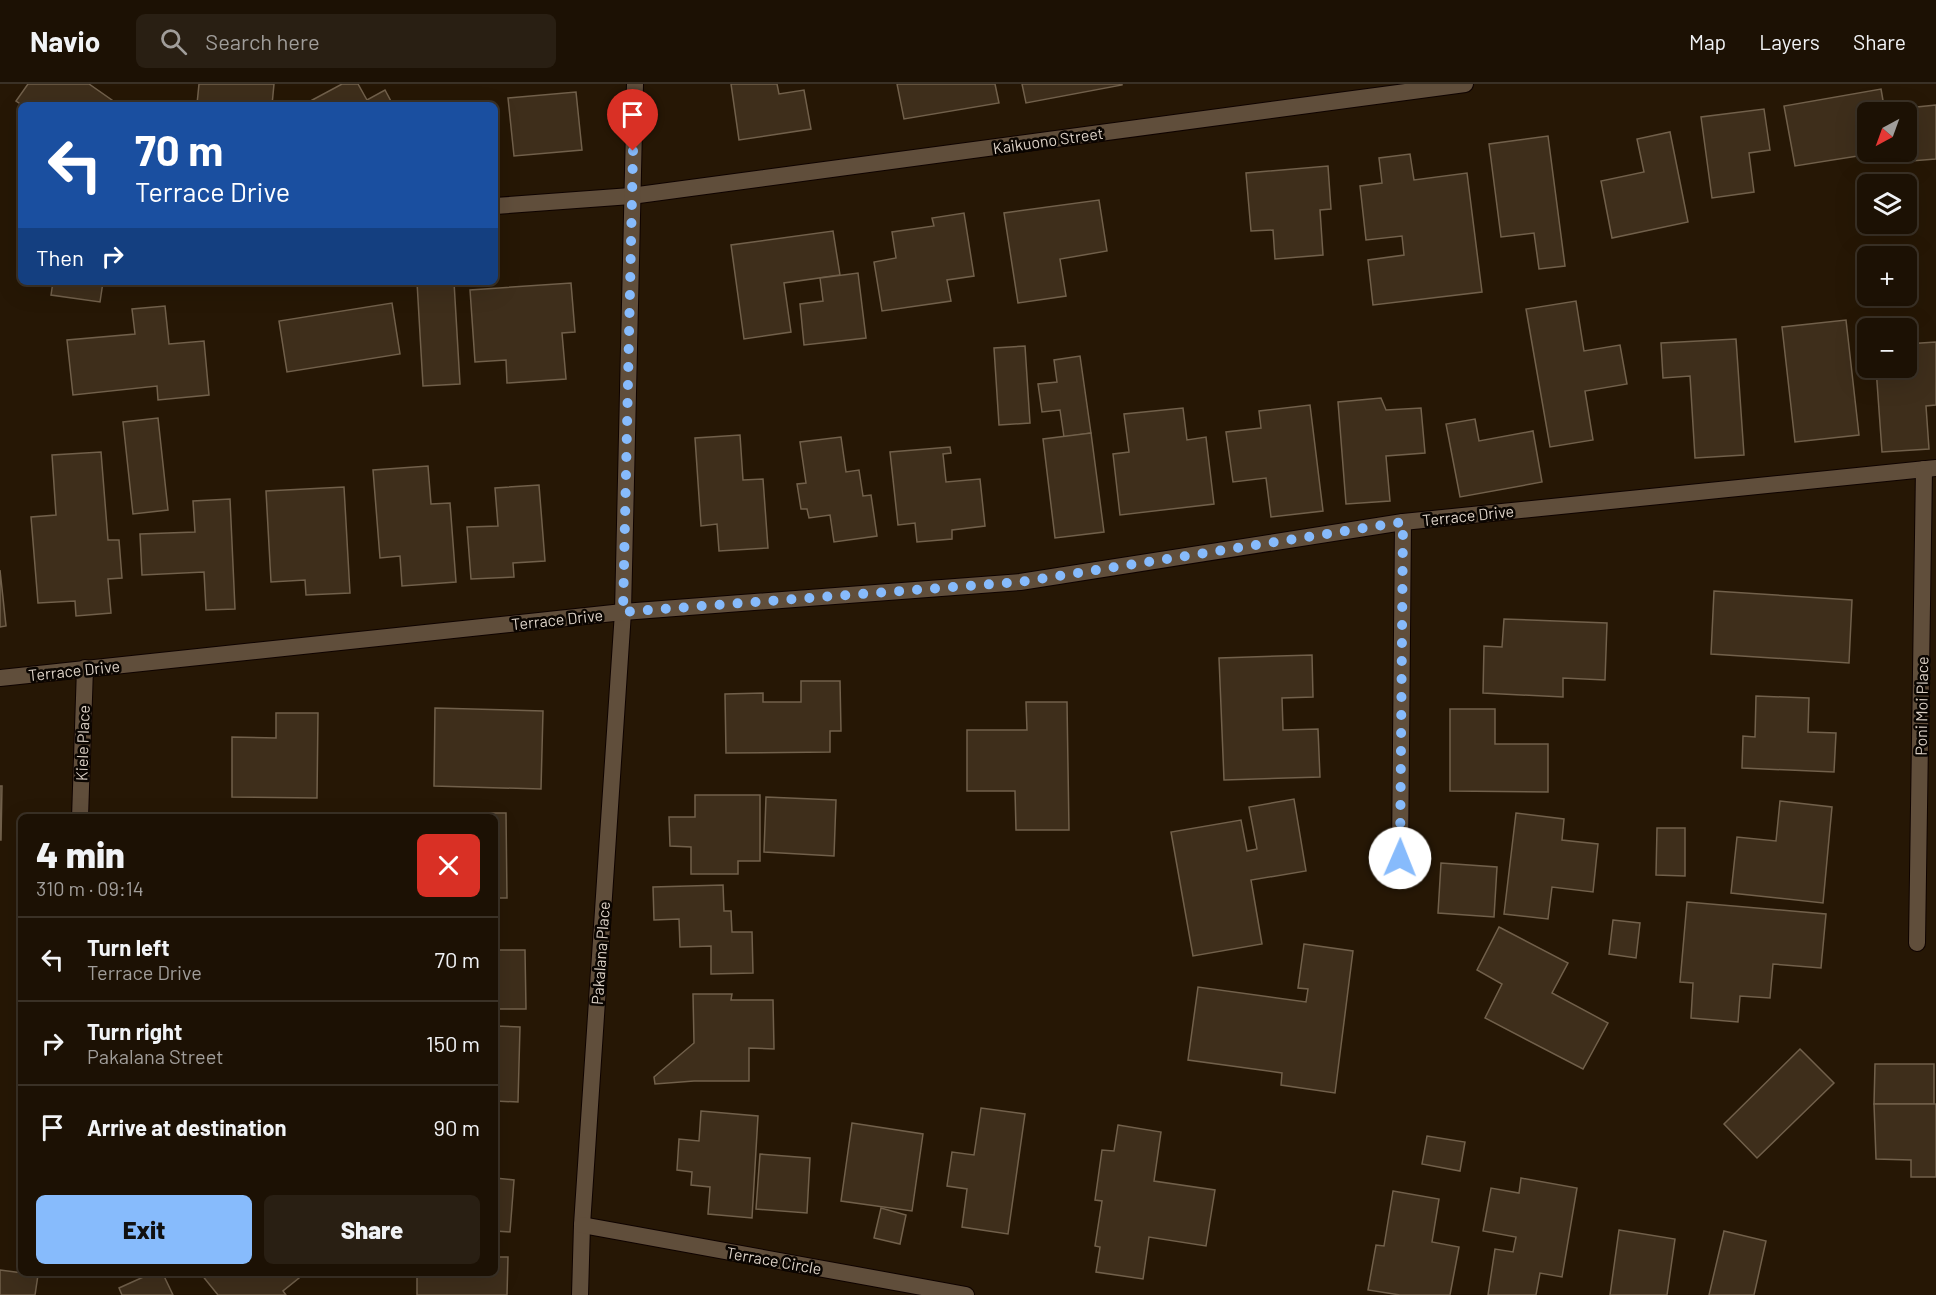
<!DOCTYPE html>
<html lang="en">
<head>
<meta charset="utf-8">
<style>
	body { margin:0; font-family:Barlow,sans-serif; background:#291f13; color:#f1f3f6; height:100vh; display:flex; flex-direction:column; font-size:22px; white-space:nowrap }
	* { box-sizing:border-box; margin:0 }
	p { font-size:20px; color:#a09d9a }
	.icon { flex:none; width:33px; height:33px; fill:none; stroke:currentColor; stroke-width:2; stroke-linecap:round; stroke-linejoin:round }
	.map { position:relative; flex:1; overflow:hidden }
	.sheet { position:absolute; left:18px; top:730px; width:480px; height:462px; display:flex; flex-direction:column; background:#1c1104; border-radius:9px; box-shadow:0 6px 24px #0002,0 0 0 2px #3a3126 }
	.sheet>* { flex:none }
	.hud { position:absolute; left:18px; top:18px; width:480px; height:183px; border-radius:9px; box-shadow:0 6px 24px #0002,0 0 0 2px #3a3126; background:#1a4fa0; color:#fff; overflow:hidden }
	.needle { width:39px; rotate:221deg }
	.tools { position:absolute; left:1857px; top:18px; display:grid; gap:12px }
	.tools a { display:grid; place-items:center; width:60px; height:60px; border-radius:9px; background:#1c1104; box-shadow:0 6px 24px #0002,0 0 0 2px #3a3126; font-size:30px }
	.pin { position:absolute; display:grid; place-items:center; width:51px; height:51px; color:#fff; margin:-62px -26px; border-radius:50% 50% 50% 0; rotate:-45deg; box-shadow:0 0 6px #0007 }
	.pin .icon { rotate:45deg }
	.me { position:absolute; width:66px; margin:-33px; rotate:1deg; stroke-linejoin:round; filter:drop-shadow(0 0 4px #0008) }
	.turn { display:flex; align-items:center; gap:21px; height:126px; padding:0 18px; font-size:27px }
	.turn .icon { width:78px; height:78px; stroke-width:2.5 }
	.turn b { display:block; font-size:42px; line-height:51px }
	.then { display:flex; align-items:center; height:57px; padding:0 18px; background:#0003; gap:12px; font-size:22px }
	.round { display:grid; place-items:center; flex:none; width:63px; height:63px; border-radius:9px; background:#291f13 }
	.headline { display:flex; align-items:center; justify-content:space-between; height:102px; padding:0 18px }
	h1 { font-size:36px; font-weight:800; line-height:45px }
	.action { display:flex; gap:12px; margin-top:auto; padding:12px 18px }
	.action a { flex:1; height:69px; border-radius:9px; background:#87bbfc; color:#111; font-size:24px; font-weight:800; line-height:69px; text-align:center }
	.action a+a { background:#291f13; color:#f1f3f6 }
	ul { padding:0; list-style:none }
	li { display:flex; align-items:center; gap:18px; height:84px; padding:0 18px; border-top:2px solid #3a3126 }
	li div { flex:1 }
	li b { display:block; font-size:22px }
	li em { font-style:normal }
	header { display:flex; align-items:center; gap:36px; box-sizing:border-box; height:84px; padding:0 30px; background:#1c1104; border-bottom:2px solid #3a3126 }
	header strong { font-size:28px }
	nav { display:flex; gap:33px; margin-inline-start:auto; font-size:21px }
	.search { width:420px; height:54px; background:#291f13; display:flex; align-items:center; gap:15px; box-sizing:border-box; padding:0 21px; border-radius:9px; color:#a09d9a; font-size:22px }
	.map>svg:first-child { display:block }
	.building { fill:#3e2e1b; stroke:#71604b; stroke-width:1.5 }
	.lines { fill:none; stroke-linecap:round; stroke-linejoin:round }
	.service-casing { stroke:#0f0300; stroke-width:18 }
	.minor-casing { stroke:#0f0300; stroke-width:18 }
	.service { stroke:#604e3b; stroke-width:16 }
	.minor { stroke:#604e3b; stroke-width:16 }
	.route { stroke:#87bbfc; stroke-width:10; stroke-dasharray:0 18 }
	.labels { text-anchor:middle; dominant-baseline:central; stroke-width:5; stroke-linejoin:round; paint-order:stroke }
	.street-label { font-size:16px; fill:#dbd0c5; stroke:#0a0501 }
</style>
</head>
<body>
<header>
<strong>Navio</strong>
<div class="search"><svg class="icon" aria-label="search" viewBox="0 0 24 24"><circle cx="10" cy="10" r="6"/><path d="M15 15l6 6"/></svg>Search here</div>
<nav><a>Map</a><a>Layers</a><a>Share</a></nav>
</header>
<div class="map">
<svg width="1936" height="1211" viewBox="0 0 1936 1211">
	<rect width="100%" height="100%" fill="#261705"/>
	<g class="building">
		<path d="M28,0H89L119,21H22L16,17Z"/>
		<path d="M199,0H274L272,21L197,20Z"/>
		<path d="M342,0H358L367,16L385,6L393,21H303Z"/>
		<path d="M731,0H777L779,10L804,6L811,45L739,56Z"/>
		<path d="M897,0H995L999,19L904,35Z"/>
		<path d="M1022,0H1122V1L1026,19Z"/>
		<path d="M1881,5L1885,28H1868V68H1883L1795,82L1784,22Z"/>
		<path d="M576,8L582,66L514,72L508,14Z"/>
		<path d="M1936,21V75L1911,77L1907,24Z"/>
		<path d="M1764,25L1770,66L1749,69L1754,108L1712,114L1701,33Z"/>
		<path d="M1670,48L1688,138L1612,154L1601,97L1644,88L1637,55Z"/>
		<path d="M1548,52L1565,182L1539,185L1534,149L1501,153L1489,60Z"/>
		<path d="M1410,70L1414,96L1467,89L1482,208L1373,221L1368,176L1404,171L1402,152L1366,156L1360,102L1382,99L1379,74Z"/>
		<path d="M1328,82L1331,125L1320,126L1323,171L1275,175L1273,146L1251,147L1246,89Z"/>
		<path d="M1099,116L1107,167L1060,175L1066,212L1018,219L1004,129Z"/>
		<path d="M964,129L974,192L947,196L951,217L882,227L874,178L896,174L892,148L934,142L932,134Z"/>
		<path d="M833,147L840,191L784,199L791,248L744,255L731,161Z"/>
		<path d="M858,189L866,254L804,261L800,220L823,217L820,194Z"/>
		<path d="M53,198H103L100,218L51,211Z"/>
		<path d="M417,198H454L460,300L423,302Z"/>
		<path d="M571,199L575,248L562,249L566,295L507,299L506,276L475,278L470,206Z"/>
		<path d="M1576,217L1584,267L1620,261L1627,300L1585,307L1593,356L1550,363L1526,225Z"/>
		<path d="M392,219L400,270L287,288L279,237Z"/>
		<path d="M165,222L169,260L204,257L209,311L158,316L157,302L73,311L67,256L135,250L132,225Z"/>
		<path d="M1846,236L1859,351L1795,358L1782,243Z"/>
		<path d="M1736,255L1744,371L1695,374L1690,292L1663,294L1661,259Z"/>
		<path d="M1936,258V321L1926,322L1929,365L1882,368L1876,284H1906V260Z"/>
		<path d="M1025,262L1030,339L999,341L994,264Z"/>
		<path d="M1080,272L1091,349L1064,353L1060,326L1042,328L1038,300L1057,298L1054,276Z"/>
		<path d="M1381,314L1386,326L1421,324L1425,369L1386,372L1390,417L1346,420L1338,318Z"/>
		<path d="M1310,321L1323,427L1271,433L1266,394L1233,398L1226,348L1261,344L1259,327Z"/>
		<path d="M1183,324L1187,356L1206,353L1214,420L1120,431L1113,370L1129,368L1124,330Z"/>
		<path d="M158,334L168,426L133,430L123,338Z"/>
		<path d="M1475,335L1479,357L1533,347L1542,398L1460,413L1446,340Z"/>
		<path d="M1091,349L1104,448L1055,454L1043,355Z"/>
		<path d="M740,351L743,396L763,395L768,464L719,467L717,440L701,442L695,354Z"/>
		<path d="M841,353L846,388L859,386L863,412L871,411L877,452L834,458L830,431L809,434L807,425H801L797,400L806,399L800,358Z"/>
		<path d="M950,363L951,369L943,370L946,398L980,395L985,442L952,446V455L917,458L915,439L898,441L890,368Z"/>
		<path d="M101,368L108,456H119L122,494L108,495L111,529L76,532L75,517L38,519L31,433L56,431L52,371Z"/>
		<path d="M428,382L431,420L450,419L456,498L402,502L400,472L380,474L373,386Z"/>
		<path d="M539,401L545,477L513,479L514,493L471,495L467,443L498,442L495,404Z"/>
		<path d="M344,403L350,509L306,511L305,496L271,498L266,407Z"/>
		<path d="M230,415L235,525L206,526L204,488L142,491L140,450L195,448L193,417Z"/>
		<path d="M0,486L6,542L0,543Z"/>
		<path d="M1714,507L1852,516L1849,579L1711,570Z"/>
		<path d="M1504,535L1607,539L1605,596L1563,594V613L1483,609L1484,562L1502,563Z"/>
		<path d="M1312,571L1313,613L1282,614L1283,646L1318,645L1320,693L1224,696L1219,574Z"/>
		<path d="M801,597H840L841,647H830V668L726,669L725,610L763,609V618H801Z"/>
		<path d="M1756,612L1809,614L1808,648L1836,649L1834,688L1742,684L1743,652L1755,653Z"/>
		<path d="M1026,618H1067L1069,746H1016L1015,707H967V646H1027Z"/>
		<path d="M435,624L543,627L541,705L434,702Z"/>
		<path d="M1450,625H1495V660H1548V708L1450,707Z"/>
		<path d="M276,629H318L317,714L232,713V653L276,654Z"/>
		<path d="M0,702H2L1,756H0Z"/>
		<path d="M695,711H760V777H738V790H691V763L670,762L669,733H695Z"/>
		<path d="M766,713L836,716L834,772L764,768Z"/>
		<path d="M1294,715L1306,787L1251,796L1262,860L1193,872L1171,748L1241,736L1247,767L1257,765L1249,723Z"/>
		<path d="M1780,717L1832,723L1823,819L1731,809L1737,753L1776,757Z"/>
		<path d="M451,729H506L507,814H495V734H451Z"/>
		<path d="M1516,729L1564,735L1562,756L1598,760L1593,808L1552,803L1548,835L1504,830Z"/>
		<path d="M1657,744H1685V792L1656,791Z"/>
		<path d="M1441,779L1497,783L1494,833L1438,829Z"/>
		<path d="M723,801L724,827H731L732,848H752L753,889L711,890V862L680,863L679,835L654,836L653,803Z"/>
		<path d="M1687,818L1826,830L1821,884L1773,880L1770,914L1740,912L1738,938L1691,934L1693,899L1680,898Z"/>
		<path d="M1613,836L1640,839L1636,874L1609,870Z"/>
		<path d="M1499,843L1568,879L1552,909L1608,939L1583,985L1485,934L1502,900L1477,886Z"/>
		<path d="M1304,860L1353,867L1335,1009L1281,1001L1282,989L1188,976L1198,903L1306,918L1308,905L1298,904Z"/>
		<path d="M495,866H525L526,925H495Z"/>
		<path d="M693,910H732L731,916H773L774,965L749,964V997H694L655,1000L654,993L694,959Z"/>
		<path d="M495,942L520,943L518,1018L495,1017Z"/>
		<path d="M1800,965L1834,999L1757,1074L1724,1040Z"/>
		<path d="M1875,980H1934V1020H1874Z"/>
		<path d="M1874,1020H1936V1093H1911V1076L1876,1075Z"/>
		<path d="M981,1024L1025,1030L1008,1150L962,1143L967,1105L947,1102L952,1068L974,1071Z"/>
		<path d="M701,1027L758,1032L752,1134L708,1130L710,1103L691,1101L692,1088L677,1086L679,1055L699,1057Z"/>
		<path d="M852,1039L923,1050L912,1127L841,1117Z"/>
		<path d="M1118,1041L1161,1048L1154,1097L1215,1106L1206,1162L1149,1153L1143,1195L1096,1188L1100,1163L1095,1162L1102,1117L1095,1116L1102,1066L1114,1067Z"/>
		<path d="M1427,1052L1465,1058L1460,1087L1422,1080Z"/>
		<path d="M760,1070L810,1074L807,1129L756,1125Z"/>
		<path d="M495,1094L514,1096L510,1148L495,1147Z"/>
		<path d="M1521,1094L1577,1104L1562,1193L1540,1189L1536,1211H1488L1495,1165L1513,1168L1516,1153L1483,1147L1491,1104L1519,1109Z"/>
		<path d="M1393,1107L1439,1115L1432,1158L1459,1163L1450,1211H1400L1368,1206L1376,1161L1384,1162Z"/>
		<path d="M881,1124L906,1131L900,1160L874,1154Z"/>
		<path d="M1619,1146L1675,1155L1667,1211H1610Z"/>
		<path d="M1724,1147L1766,1157L1754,1211H1709Z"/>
		<path d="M495,1173H508L507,1211H417V1190H495Z"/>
		<path d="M0,1186L38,1191L35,1211H0Z"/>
		<path d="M150,1190H163L173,1211H122L119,1204Z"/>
		<path d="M201,1190H304L283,1207L286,1211H218Z"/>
	</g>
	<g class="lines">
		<g class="service-casing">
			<path id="service" d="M580,1211L582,1141L623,528"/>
		</g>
		<g class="minor-casing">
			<g id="minor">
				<path d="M495,122L631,112L1465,0"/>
				<path d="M623,528L635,0"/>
				<path d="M0,594L623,528L1020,498L1403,438L1936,384"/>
				<path d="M80,734L85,584"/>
				<path d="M1400,774L1403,438"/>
				<path d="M1917,859L1924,385"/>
				<path d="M582,1141L966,1211"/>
			</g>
		</g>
		<use href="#service" class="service"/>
		<use href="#minor" class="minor"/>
	</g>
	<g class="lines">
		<path class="route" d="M633,67L623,528L1020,498L1403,438L1400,774"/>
	</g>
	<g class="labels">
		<g class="street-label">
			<text transform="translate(1048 56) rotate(-8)">Kaikuono Street</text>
			<text transform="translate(1468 431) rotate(-6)">Terrace Drive</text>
			<text transform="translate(557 535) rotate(-6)">Terrace Drive</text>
			<text transform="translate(74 586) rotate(-6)">Terrace Drive</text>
			<text transform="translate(1921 622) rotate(-89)">Poni Moi Place</text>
			<text transform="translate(82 659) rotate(-88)">Kiele Place</text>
			<text transform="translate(600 869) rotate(-86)">Pakalana Place</text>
			<text transform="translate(774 1176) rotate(10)">Terrace Circle</text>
		</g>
	</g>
</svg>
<div class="tools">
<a><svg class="needle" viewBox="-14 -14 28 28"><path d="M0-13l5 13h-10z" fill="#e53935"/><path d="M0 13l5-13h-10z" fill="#a09d9a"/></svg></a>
<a><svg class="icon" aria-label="layers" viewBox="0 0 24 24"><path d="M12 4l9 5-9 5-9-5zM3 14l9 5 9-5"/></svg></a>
<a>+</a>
<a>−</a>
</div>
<div class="pin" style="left:633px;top:67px;background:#d93025"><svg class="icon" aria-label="arrive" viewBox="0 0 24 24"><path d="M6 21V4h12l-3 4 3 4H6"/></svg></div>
<svg class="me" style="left:1400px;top:774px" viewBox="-20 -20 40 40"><circle r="19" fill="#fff"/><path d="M0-13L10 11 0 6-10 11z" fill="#87bbfc"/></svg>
<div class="hud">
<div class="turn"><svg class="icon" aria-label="left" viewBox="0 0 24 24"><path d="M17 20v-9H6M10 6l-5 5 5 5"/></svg><div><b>70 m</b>Terrace Drive</div></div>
<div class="then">Then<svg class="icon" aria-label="right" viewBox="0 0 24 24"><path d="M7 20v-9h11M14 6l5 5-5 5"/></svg></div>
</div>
<section class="sheet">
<div class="headline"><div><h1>4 min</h1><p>310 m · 09:14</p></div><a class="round" style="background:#d93025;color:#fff"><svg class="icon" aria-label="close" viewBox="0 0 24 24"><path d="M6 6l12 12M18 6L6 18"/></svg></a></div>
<ul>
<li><svg class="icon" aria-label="left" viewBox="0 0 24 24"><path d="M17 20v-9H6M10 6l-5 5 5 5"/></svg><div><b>Turn left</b><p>Terrace Drive</p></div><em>70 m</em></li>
<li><svg class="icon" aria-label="right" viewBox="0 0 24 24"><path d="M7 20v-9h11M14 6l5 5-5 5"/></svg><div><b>Turn right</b><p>Pakalana Street</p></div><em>150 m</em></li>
<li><svg class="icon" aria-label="arrive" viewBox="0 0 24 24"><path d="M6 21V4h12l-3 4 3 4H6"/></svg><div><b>Arrive at destination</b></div><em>90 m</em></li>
</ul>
<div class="action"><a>Exit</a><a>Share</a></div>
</section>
</div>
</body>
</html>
